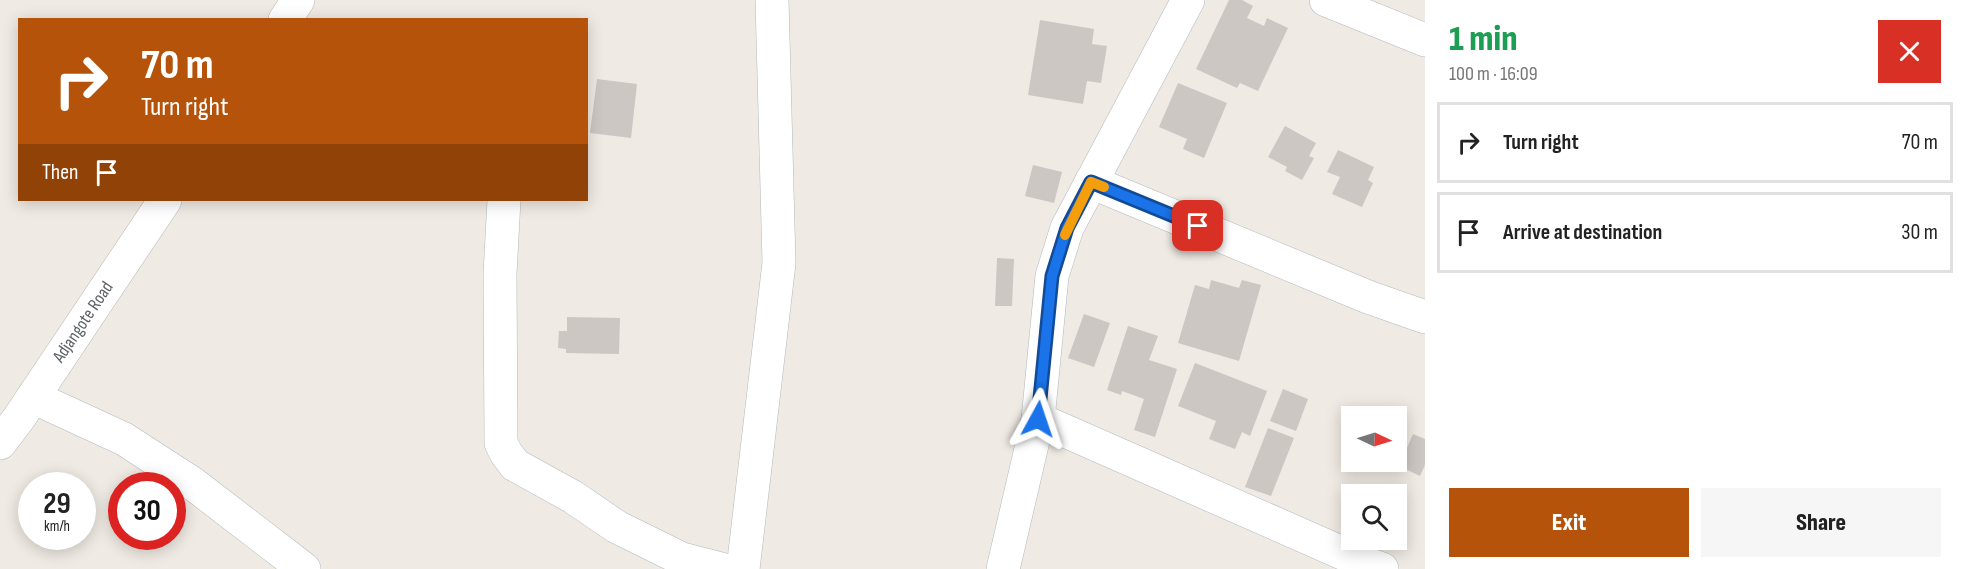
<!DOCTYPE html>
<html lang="en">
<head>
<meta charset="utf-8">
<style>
	body { margin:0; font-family:"Sofia Sans Condensed",sans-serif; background:#f6f6f6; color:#222; height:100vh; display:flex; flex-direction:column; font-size:22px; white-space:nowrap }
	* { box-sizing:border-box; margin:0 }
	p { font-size:20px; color:#767676 }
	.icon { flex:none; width:33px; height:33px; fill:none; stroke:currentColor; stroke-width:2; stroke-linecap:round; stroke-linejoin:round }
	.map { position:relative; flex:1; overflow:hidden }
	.panel { display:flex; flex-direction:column; background:#fff; width:540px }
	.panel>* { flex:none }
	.top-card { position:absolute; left:18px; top:18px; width:570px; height:183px; border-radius:0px; box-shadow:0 3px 15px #0003; background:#b45309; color:#fff; overflow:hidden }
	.needle { width:39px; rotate:94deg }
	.controls { position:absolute; left:1341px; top:406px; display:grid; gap:12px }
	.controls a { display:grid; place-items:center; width:66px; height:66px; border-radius:0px; background:#fff; box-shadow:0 3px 15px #0003; font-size:30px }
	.speed { position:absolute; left:18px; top:472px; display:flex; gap:12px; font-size:30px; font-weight:700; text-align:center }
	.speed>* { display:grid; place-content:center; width:78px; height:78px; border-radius:50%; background:#fff; box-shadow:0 3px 15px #0003; line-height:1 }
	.speed small { font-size:15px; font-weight:400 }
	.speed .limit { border:9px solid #d22; background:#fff; color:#111 }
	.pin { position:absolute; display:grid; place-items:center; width:51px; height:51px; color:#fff; margin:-26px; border-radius:12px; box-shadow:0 3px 9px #0006 }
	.me { position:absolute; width:66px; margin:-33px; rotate:5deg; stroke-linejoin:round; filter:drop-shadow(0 0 4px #0008) }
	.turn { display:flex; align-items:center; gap:21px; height:126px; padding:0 24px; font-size:27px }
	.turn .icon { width:78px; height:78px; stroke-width:2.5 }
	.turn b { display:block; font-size:42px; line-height:51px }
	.then { display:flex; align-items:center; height:57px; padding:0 24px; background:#0003; gap:12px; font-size:22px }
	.round { display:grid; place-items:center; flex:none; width:63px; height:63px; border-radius:0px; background:#f6f6f6 }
	.head { display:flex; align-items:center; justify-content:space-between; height:102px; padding:0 24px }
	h1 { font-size:36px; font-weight:800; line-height:45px; color:#1e9e55 }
	.action { display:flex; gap:12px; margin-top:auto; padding:12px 24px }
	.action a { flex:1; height:69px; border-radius:0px; background:#b45309; color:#fff; font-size:24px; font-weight:800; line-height:69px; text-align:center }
	.action a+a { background:#f6f6f6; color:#222 }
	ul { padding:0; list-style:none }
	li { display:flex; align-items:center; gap:18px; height:81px; margin:0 12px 9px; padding:0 12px; border:3px solid #e0e0e0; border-radius:0px }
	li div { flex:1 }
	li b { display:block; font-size:22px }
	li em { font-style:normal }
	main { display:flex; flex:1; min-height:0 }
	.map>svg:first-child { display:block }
	.building { fill:#ccc7c2 }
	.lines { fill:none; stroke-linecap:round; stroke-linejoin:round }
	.minor-casing { stroke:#b4b8bc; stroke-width:34 }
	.minor { stroke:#fff; stroke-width:33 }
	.route-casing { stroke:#114b97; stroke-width:15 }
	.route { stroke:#1a73e8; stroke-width:10 }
	.slow { stroke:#f59e0b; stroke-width:10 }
	.labels { text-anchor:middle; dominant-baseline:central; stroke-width:5; stroke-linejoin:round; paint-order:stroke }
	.street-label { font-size:18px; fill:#5b6265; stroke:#fff }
</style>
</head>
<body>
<main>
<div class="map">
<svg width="1425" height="569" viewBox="0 0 1425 569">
	<rect width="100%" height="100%" fill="#efeae3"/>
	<g class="building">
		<path d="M1229,0H1242L1253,6L1247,18L1264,26L1267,18L1288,28L1258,91L1240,83L1237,88L1196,69Z"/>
		<path d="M1040,20L1094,29L1092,44L1107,46L1101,83L1087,81L1083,104L1028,95Z"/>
		<path d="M597,79L637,84L631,138L590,133Z"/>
		<path d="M1178,83L1227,103L1204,158L1183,149L1187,139L1159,127Z"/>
		<path d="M1285,126L1316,143L1309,156L1314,158L1302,180L1285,171L1287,167L1268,157Z"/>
		<path d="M1338,150L1374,167L1368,180L1373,183L1362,207L1332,194L1340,177L1327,172Z"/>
		<path d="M1033,165L1062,172L1054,203L1025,196Z"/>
		<path d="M997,258L1014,259L1012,306H995Z"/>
		<path d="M1211,280L1239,288L1242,280L1261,285L1239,361L1178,343L1195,285L1209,289Z"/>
		<path d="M1084,314L1110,323L1094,367L1068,358Z"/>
		<path d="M567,317L620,318L619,354L566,353V349L558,348L559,331H567Z"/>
		<path d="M1128,326L1158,336L1149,360L1177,369L1155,437L1134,430L1144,399L1122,391L1121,395L1107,390Z"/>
		<path d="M1195,363L1267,391L1250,436L1242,432L1235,449L1209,439L1216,421L1178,406Z"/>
		<path d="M1283,389L1308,399L1296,431L1270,421Z"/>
		<path d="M1268,428L1294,438L1271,496L1245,487Z"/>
		<path d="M1413,434L1425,439V465L1420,476L1399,466Z"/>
	</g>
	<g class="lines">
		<g class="minor-casing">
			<g id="minor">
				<path d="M1326,0L1425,40"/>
				<path d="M285,20L298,0"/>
				<path d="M1091,182L1368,297L1425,317"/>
				<path d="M504,200L500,274L501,443L506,453L515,465L573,497L617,527L682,559L721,569"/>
				<path d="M33,397L124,439L192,483L304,569"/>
				<path d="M1038,419L1365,563L1382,569"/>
				<path d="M0,443L19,418L165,200"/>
				<path d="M743,569L779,263L772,0"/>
				<path d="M1003,569L1038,419L1052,276L1067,228L1188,0"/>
			</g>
		</g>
		<use href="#minor" class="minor"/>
	</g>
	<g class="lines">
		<g class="route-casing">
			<path id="route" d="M1038,419L1052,276L1067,228L1091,182L1198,226"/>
		</g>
		<use href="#route" class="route"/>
		<path class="slow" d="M1065,235L1091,182L1104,187"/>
	</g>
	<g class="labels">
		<g class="street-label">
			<text transform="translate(83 322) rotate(-56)">Adjangote Road</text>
		</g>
	</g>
</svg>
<div class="controls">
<a><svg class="needle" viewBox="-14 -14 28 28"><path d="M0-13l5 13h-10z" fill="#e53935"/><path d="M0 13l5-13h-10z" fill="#767676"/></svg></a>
<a><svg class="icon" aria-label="search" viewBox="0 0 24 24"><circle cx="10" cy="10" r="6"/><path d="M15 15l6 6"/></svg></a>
</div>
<div class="speed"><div>29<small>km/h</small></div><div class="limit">30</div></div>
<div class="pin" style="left:1198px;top:226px;background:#d93025"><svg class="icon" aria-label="arrive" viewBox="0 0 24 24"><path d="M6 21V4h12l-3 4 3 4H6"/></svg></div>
<svg class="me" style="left:1038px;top:419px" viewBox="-20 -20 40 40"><path d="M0-17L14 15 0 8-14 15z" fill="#1a73e8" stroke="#fff" stroke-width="4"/></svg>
<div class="top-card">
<div class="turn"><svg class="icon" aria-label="right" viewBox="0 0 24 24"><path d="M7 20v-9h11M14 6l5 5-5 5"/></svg><div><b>70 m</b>Turn right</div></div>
<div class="then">Then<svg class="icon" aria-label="arrive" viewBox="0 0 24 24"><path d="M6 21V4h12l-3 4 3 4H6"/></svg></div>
</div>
</div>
<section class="panel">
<div class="head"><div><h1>1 min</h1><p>100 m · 16:09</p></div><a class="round" style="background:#d93025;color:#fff"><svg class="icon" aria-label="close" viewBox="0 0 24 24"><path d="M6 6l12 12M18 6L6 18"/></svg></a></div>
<ul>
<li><svg class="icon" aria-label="right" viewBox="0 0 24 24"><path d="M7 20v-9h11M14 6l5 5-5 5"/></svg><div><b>Turn right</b></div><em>70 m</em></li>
<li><svg class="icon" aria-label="arrive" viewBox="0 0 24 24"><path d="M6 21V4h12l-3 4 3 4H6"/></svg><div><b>Arrive at destination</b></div><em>30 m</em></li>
</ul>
<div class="action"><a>Exit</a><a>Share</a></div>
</section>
</main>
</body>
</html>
